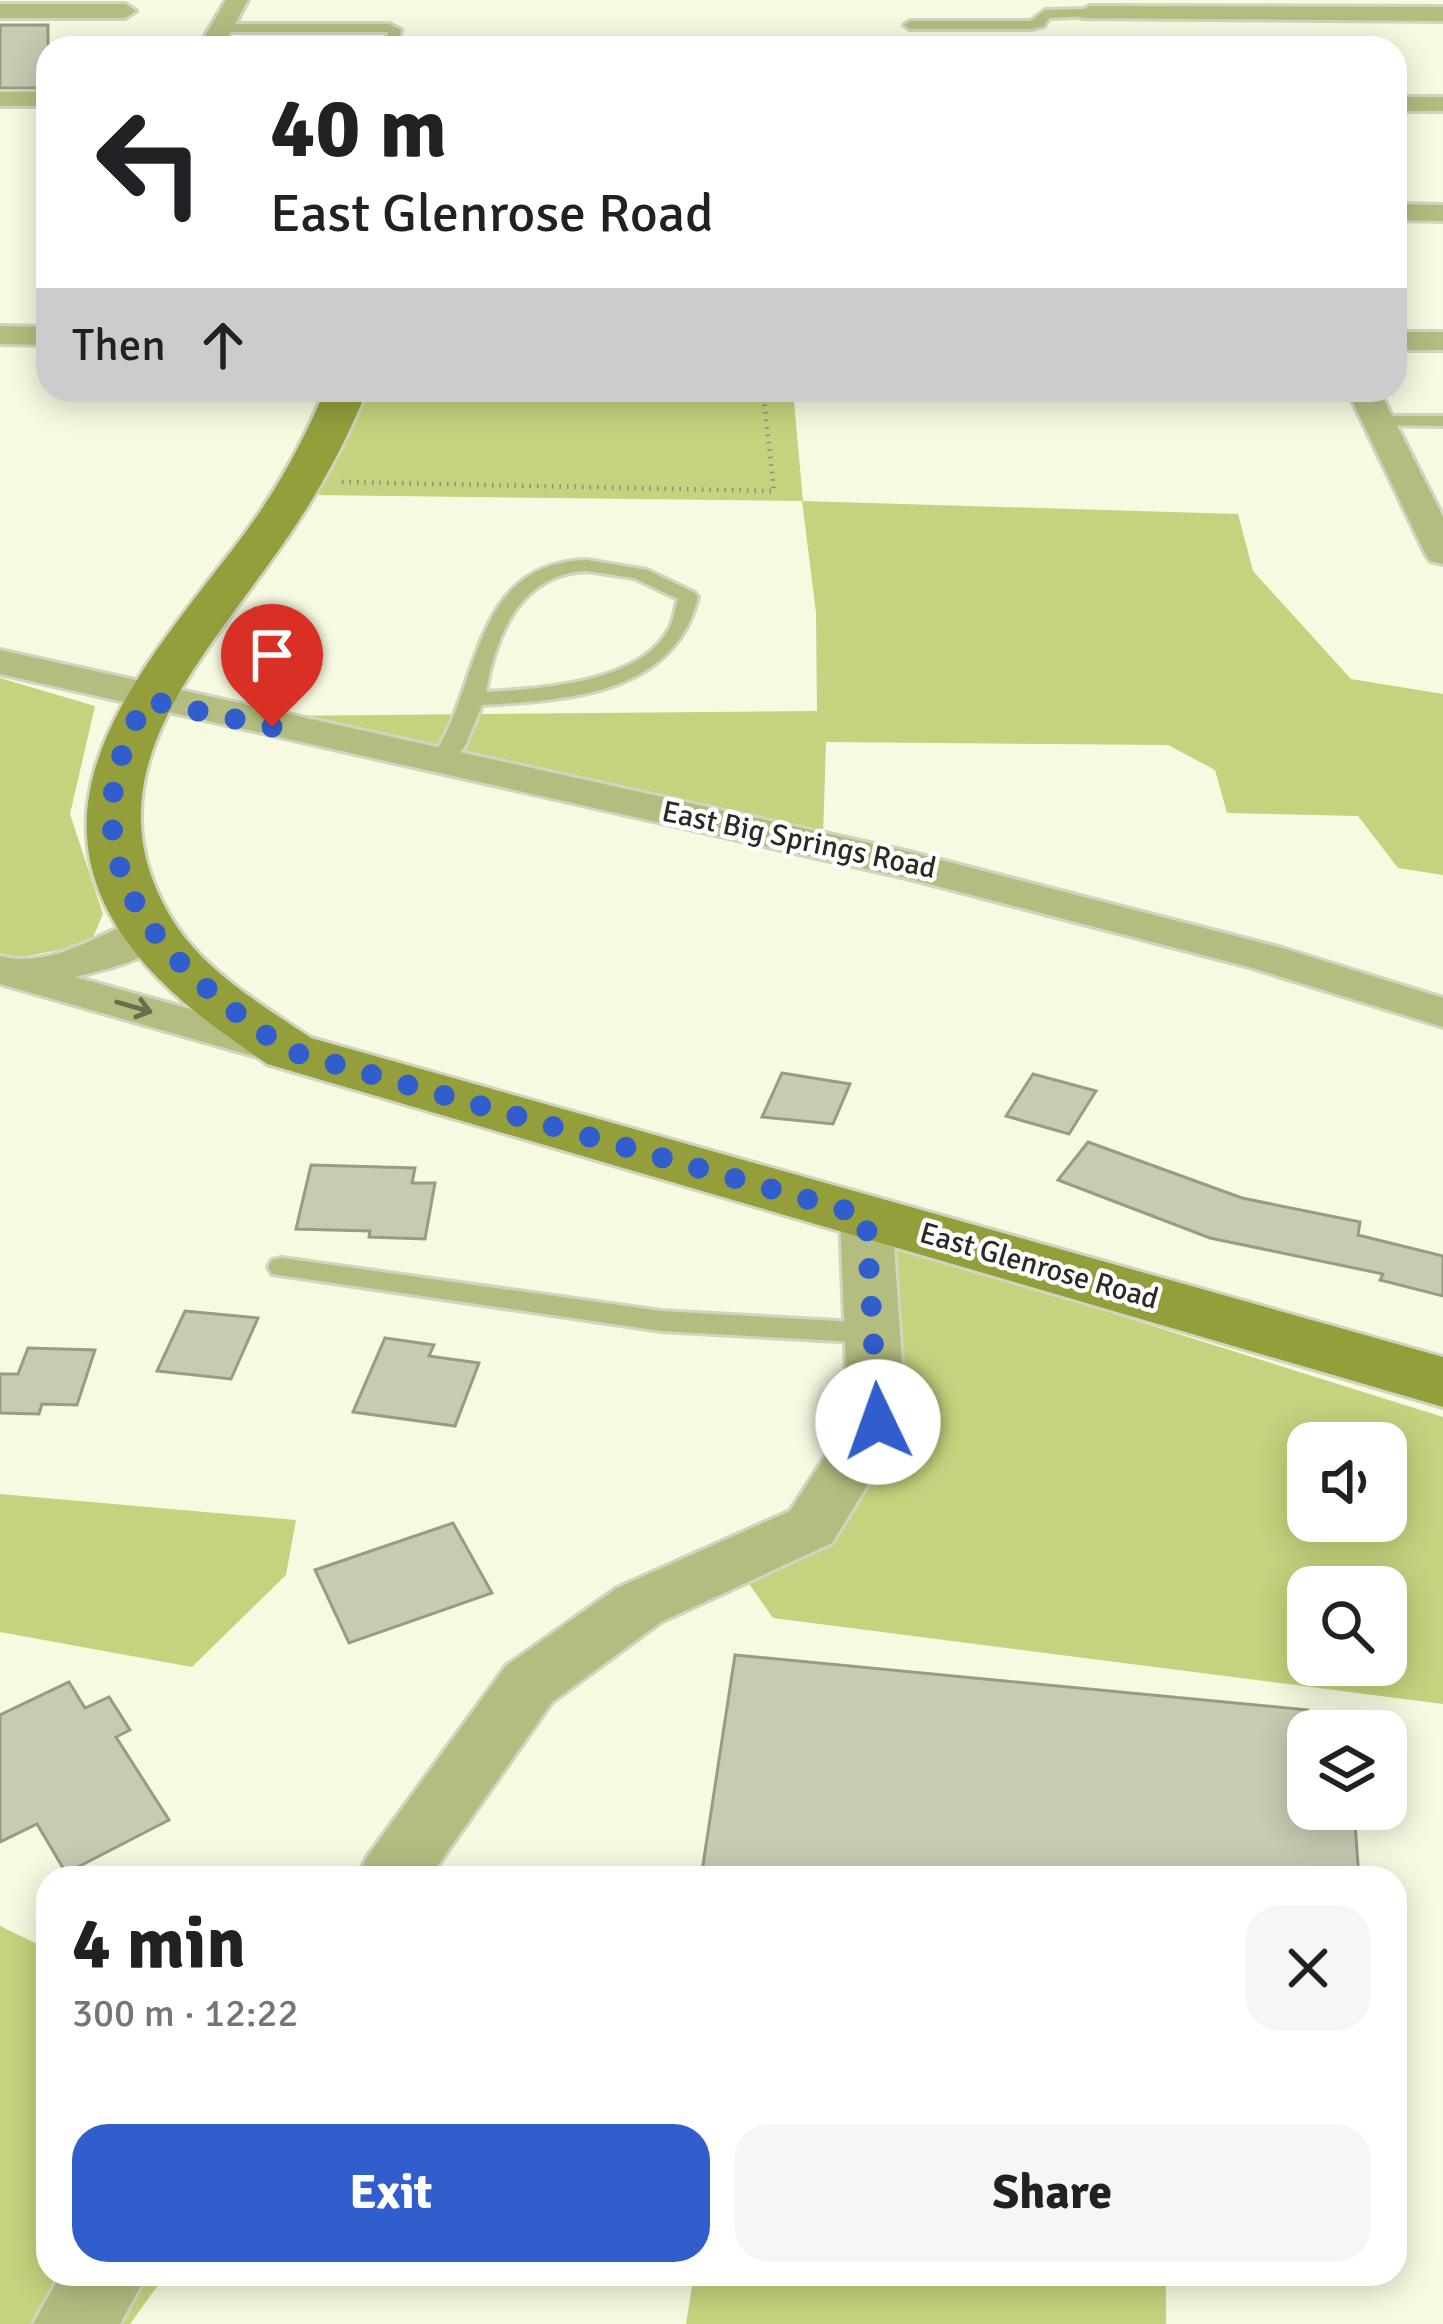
<!DOCTYPE html>
<html lang="en">
<head>
<meta charset="utf-8">
<style>
	body { margin:0; font-family:Signika,sans-serif; background:#f6f6f6; color:#202124; height:100vh; display:flex; flex-direction:column; font-size:45px; white-space:nowrap }
	* { box-sizing:border-box; margin:0 }
	p { font-size:39px; color:#757577 }
	.icon { flex:none; width:66px; height:66px; fill:none; stroke:currentColor; stroke-width:2; stroke-linecap:round; stroke-linejoin:round }
	.map { position:relative; flex:1; overflow:hidden }
	.details { position:absolute; left:36px; top:1866px; width:1371px; height:420px; display:flex; flex-direction:column; background:#fff; border-radius:36px; box-shadow:0 6px 30px #0003 }
	.details>* { flex:none }
	.top-card { position:absolute; left:36px; top:36px; width:1371px; height:366px; border-radius:36px; box-shadow:0 6px 30px #0003; background:#fff; color:#202124; overflow:hidden }
	.tools { position:absolute; left:1287px; top:1422px; display:grid; gap:24px }
	.tools a { display:grid; place-items:center; width:120px; height:120px; border-radius:24px; background:#fff; box-shadow:0 6px 30px #0003; font-size:60px }
	.pin { position:absolute; display:grid; place-items:center; width:102px; height:102px; color:#fff; margin:-123px -51px; border-radius:50% 50% 50% 0; rotate:-45deg; box-shadow:0 0 12px #0007 }
	.pin .icon { rotate:45deg }
	.me { position:absolute; width:132px; margin:-66px; rotate:357deg; stroke-linejoin:round; filter:drop-shadow(0 0 9px #0008) }
	.turn { display:flex; align-items:center; gap:42px; height:252px; padding:0 36px; font-size:54px }
	.turn .icon { width:156px; height:156px; stroke-width:2.5 }
	.turn b { display:block; font-size:84px; line-height:102px }
	.then { display:flex; align-items:center; height:114px; padding:0 36px; background:#0003; gap:24px; font-size:45px }
	.round { display:grid; place-items:center; flex:none; width:126px; height:126px; border-radius:36px; background:#f6f6f6 }
	.head { display:flex; align-items:center; justify-content:space-between; height:204px; padding:0 36px }
	h1 { font-size:72px; font-weight:700; line-height:90px }
	.primary-button { display:flex; gap:24px; margin-top:auto; padding:24px 36px }
	.primary-button a { flex:1; height:138px; border-radius:36px; background:#325dcc; color:#fff; font-size:48px; font-weight:700; line-height:138px; text-align:center }
	.primary-button a+a { background:#f6f6f6; color:#202124 }
	.map>svg:first-child { display:block }
	.green { fill:#c7d27e; fill-rule:evenodd }
	.building { fill:#c7cbb3; stroke:#989c85; stroke-width:3 }
	.lines { fill:none; stroke-linecap:round; stroke-linejoin:round }
	.lane-casing { stroke:#d1d5bf; stroke-width:6 }
	.street-casing { stroke:#d1d5bf; stroke-width:6 }
	.secondary-casing { stroke:#d1d5bf; stroke-width:6 }
	.path { stroke:#8d907f; stroke-width:4.5; stroke-dasharray:1.5 6; stroke-linecap:butt }
	.lane { fill:#b4bd80; fill-rule:evenodd }
	.street { fill:#b4bd80; fill-rule:evenodd }
	.secondary { fill:#949f3c; fill-rule:evenodd }
	.oneway { stroke:#686d4c }
	.route { stroke:#325dcc; stroke-width:21; stroke-dasharray:0 37.8 }
	.labels { text-anchor:middle; dominant-baseline:central; stroke-width:9; stroke-linejoin:round; paint-order:stroke }
	.street-label { font-size:30px; fill:#2a2b22; stroke:#fff }
</style>
</head>
<body>
<div class="map">
<svg width="1443" height="2324" viewBox="0 0 1443 2324">
	<rect width="100%" height="100%" fill="#f6fae1"/>
	<g class="green">
		<path d="M355,390H793L803,501L1238,514L1253,571L1351,679L1443,694V875L1398,868L1358,816L1227,813L1215,770L1168,745L826,742L823,837L274,716L817,711L816,613L802,501L314,495Z"/>
		<path d="M0,678L95,706L70,814L103,914L90,944L12,959L0,956Z"/>
		<path d="M889,1243L1443,1417V1704L773,1618L745,1578L825,1541L896,1450ZM1308,1443H1386V1521H1308ZM1308,1587H1386V1665H1308Z"/>
		<path d="M0,1494L296,1520L286,1575L192,1667L0,1632Z"/>
		<path d="M0,1926L48,1949V2274H166L130,2324H0Z"/>
		<path d="M694,2274H1166V2324H686Z"/>
	</g>
	<g class="building">
		<rect x="0" y="25" width="48" height="63"/>
		<path d="M782,1073L850,1084L833,1124L762,1117Z"/>
		<path d="M1033,1074L1096,1091L1069,1134L1006,1116Z"/>
		<path d="M1088,1142L1242,1198L1360,1222L1358,1235L1443,1256V1296L1380,1280L1383,1274L1210,1238L1058,1180Z"/>
		<path d="M311,1165L415,1168L412,1183H435L425,1239L369,1237L370,1231L296,1229Z"/>
		<path d="M185,1311L258,1318L231,1379L157,1371Z"/>
		<path d="M385,1338L434,1345L429,1356L479,1363L455,1426L353,1412Z"/>
		<path d="M28,1348L95,1350L77,1405L42,1404L39,1414L0,1413V1374H18Z"/>
		<path d="M453,1523L492,1593L349,1643L315,1570Z"/>
		<path d="M735,1655L1308,1710V1809H1354L1359,1878H701Z"/>
		<path d="M69,1682L85,1708L109,1697L130,1730L116,1737L169,1820L66,1873L37,1824L0,1842V1715Z"/>
	</g>
	<g class="lines">
		<g class="lane-casing">
			<g id="lane">
				<path d="M1089,9L1093,16L1049,18L1044,26L1031,29H910L904,25L910,21H1031L1045,10Z"/>
				<path d="M389,24L401,30L396,48H384L388,32H221L215,28L221,24Z"/>
				<path d="M1378,416H1443V426L1372,425L1369,421Z"/>
				<path d="M587,560L647,570L695,593L698,597C674,695 567,700 482,705L465,746L447,768H431L428,763C483,691 467,563 587,560ZM587,571L634,578L678,599C675,608 674,619 670,627C643,683 539,689 486,692C495,635 521,573 587,571Z"/>
				<path d="M282,1258L661,1311L873,1323L883,1326L888,1333L883,1340L873,1343L661,1331L272,1274L268,1267L272,1260Z"/>
			</g>
		</g>
		<g class="street-casing">
			<g id="street">
				<path d="M226,0H248L222,48H198Z"/>
				<path d="M0,4H125L136,11L125,18H0Z"/>
				<path d="M1089,6L1443,7V21L1081,18L1078,13Z"/>
				<rect x="0" y="92" width="48" height="14"/>
				<rect x="1395" y="97" width="48" height="14"/>
				<path d="M1395,204L1443,205V221L1395,220Z"/>
				<path d="M0,326L48,327V345L0,344Z"/>
				<rect x="1395" y="332" width="48" height="18"/>
				<path d="M1347,390H1379L1443,517V564L1430,561L1425,553Z"/>
				<path d="M0,650L906,851L1282,948L1443,998V1027L1249,967L906,878L0,674Z"/>
				<path d="M150,917L166,921L173,931C153,960 107,969 75,977L305,1041L312,1051L305,1061L288,1065L271,1061L0,984V956C56,970 99,930 150,917Z"/>
				<path d="M866,1199L885,1204L892,1216L906,1422L832,1543L661,1622L552,1702L429,1878H357L367,1857L506,1666L617,1588L790,1511L848,1421L840,1216L847,1204Z"/>
				<path d="M61,2274H147L120,2324H33Z"/>
			</g>
		</g>
		<g class="secondary-casing">
			<path id="secondary" d="M325,390H367C343,450 311,506 273,558C193,671 83,785 177,927C209,974 265,1007 311,1038L1443,1357V1407L267,1064C230,1038 191,1012 159,979C2,819 134,679 239,541C274,495 303,443 325,390Z"/>
		</g>
		<path class="path" d="M342,482L774,491L763,390"/>
		<use href="#lane" class="lane"/>
		<use href="#street" class="street"/>
		<use href="#secondary" class="secondary"/>
	</g>
	<defs><path id="oneway-shaft" d="M-6 0H5M1.5-3L5.5 0L1.5 3" fill="none" stroke-width="1.6" stroke-linecap="round" stroke-linejoin="round" transform="scale(3)"/></defs>
	<use class="oneway" href="#oneway-shaft" transform="translate(134 1007) rotate(16)"/>
	<g class="lines">
		<path class="route" d="M272,727L147,700C54,859 161,964 289,1051L866,1216L878,1422"/>
	</g>
	<g class="labels">
		<g class="street-label">
			<text transform="translate(799 840) rotate(12)">East Big Springs Road</text>
			<text transform="translate(1039 1266) rotate(16)">East Glenrose Road</text>
		</g>
	</g>
</svg>
<div class="tools">
<a><svg class="icon" aria-label="sound" viewBox="0 0 24 24"><path d="M4 9h4l5-4v14l-5-4H4zM17 9q2 3 0 6"/></svg></a>
<a><svg class="icon" aria-label="search" viewBox="0 0 24 24"><circle cx="10" cy="10" r="6"/><path d="M15 15l6 6"/></svg></a>
<a><svg class="icon" aria-label="layers" viewBox="0 0 24 24"><path d="M12 4l9 5-9 5-9-5zM3 14l9 5 9-5"/></svg></a>
</div>
<div class="pin" style="left:272px;top:727px;background:#d93025"><svg class="icon" aria-label="arrive" viewBox="0 0 24 24"><path d="M6 21V4h12l-3 4 3 4H6"/></svg></div>
<svg class="me" style="left:878px;top:1422px" viewBox="-20 -20 40 40"><circle r="19" fill="#fff"/><path d="M0-13L10 11 0 6-10 11z" fill="#325dcc"/></svg>
<div class="top-card">
<div class="turn"><svg class="icon" aria-label="left" viewBox="0 0 24 24"><path d="M17 20v-9H6M10 6l-5 5 5 5"/></svg><div><b>40 m</b>East Glenrose Road</div></div>
<div class="then">Then<svg class="icon" aria-label="ahead" viewBox="0 0 24 24"><path d="M12 20V5M6 11l6-6 6 6"/></svg></div>
</div>
<section class="details">
<div class="head"><div><h1>4 min</h1><p>300 m · 12:22</p></div><a class="round"><svg class="icon" aria-label="close" viewBox="0 0 24 24"><path d="M6 6l12 12M18 6L6 18"/></svg></a></div>
<div class="primary-button"><a>Exit</a><a>Share</a></div>
</section>
</div>
</body>
</html>
